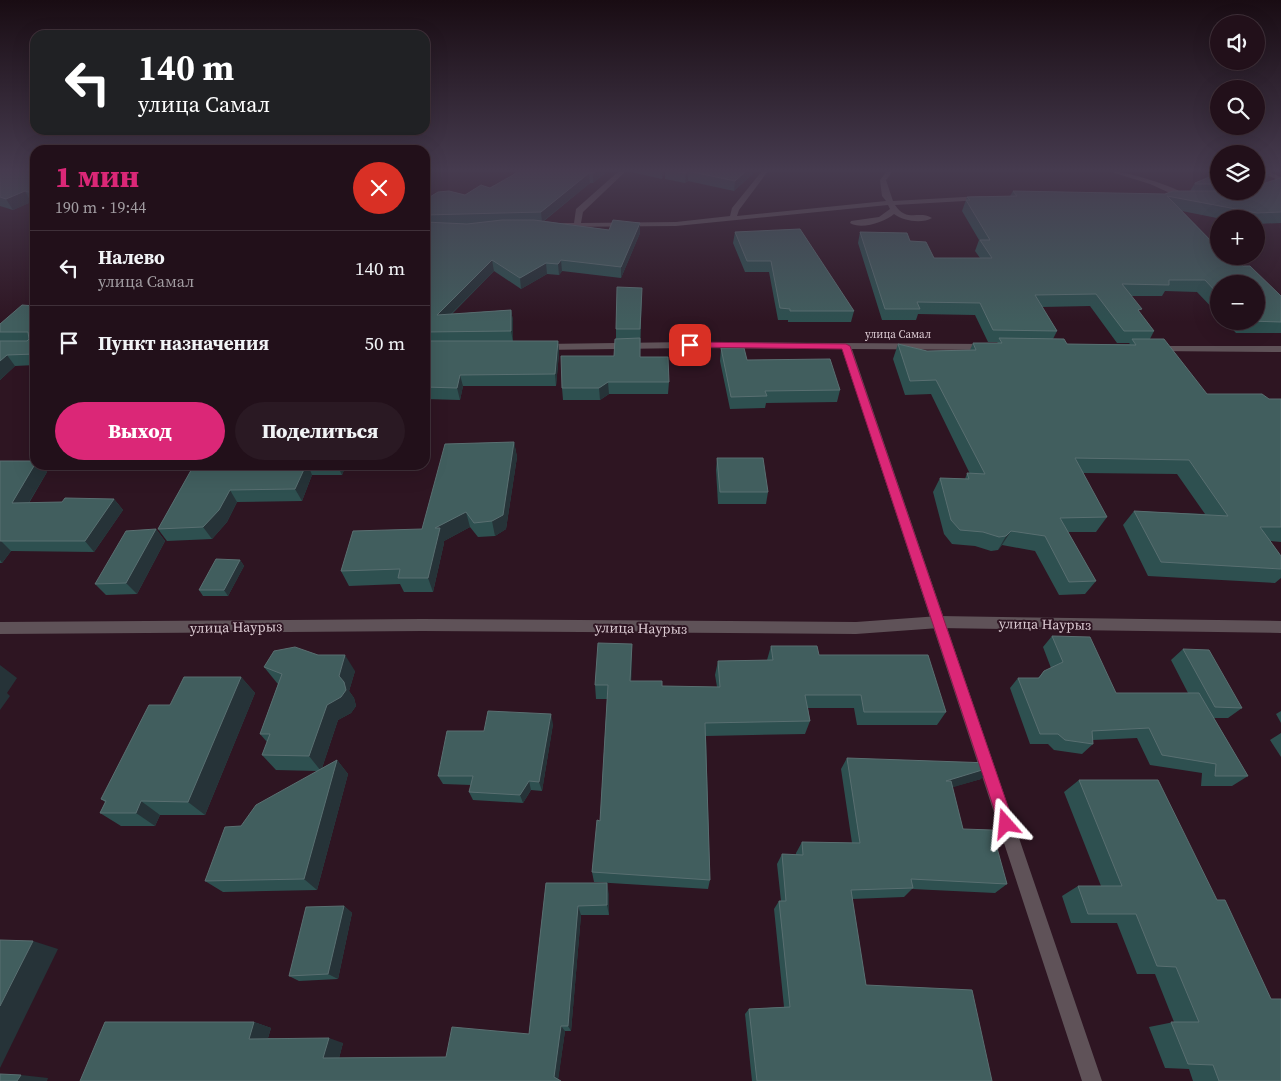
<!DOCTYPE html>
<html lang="ru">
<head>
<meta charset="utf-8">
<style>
	body { margin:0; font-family:"Source Serif 4",serif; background:#2a1923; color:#f1f3f6; height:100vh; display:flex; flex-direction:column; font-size:19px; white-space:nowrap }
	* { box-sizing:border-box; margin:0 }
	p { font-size:16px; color:#a29da2 }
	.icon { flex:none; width:28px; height:28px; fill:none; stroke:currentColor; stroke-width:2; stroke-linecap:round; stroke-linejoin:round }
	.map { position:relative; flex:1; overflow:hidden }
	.sheet { position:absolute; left:30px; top:145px; width:400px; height:325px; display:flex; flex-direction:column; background:#22101a; border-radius:15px; box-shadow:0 5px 20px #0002,0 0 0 1px #3f3039 }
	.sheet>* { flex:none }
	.banner { position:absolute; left:30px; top:30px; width:400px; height:105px; border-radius:15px; box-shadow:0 5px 20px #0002,0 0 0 1px #3f3039; background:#202124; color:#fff; overflow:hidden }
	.buttons { position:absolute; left:1210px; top:15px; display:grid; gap:10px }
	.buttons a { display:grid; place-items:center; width:55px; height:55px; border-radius:50%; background:#22101a; box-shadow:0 5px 20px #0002,0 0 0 1px #3f3039; font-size:25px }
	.pin { position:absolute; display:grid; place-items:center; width:42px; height:42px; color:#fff; margin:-21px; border-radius:10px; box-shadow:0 2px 8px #0006 }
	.me { position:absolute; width:55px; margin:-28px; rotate:342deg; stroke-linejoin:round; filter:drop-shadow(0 0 4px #0008) }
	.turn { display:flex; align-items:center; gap:18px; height:105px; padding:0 25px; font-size:22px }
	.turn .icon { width:65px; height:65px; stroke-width:2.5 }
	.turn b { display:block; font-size:35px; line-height:42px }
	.round { display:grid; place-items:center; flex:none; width:52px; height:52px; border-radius:26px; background:#2a1923 }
	.head { display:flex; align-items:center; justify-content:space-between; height:85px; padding:0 25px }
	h1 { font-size:30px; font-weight:800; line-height:38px; color:#db2777 }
	.cta { display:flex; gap:10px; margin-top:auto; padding:10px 25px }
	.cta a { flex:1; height:58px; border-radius:30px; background:#db2777; color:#fff; font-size:20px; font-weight:800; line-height:58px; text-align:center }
	.cta a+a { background:#2a1923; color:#f1f3f6 }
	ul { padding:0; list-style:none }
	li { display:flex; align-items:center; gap:15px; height:75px; padding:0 25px; border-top:1px solid #3f3039 }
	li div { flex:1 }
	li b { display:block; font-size:19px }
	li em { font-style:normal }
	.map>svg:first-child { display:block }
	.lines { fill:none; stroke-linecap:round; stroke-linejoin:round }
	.minor { fill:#5f5258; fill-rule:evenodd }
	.tertiary { fill:#5f5258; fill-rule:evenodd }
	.wall { fill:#2e5050; fill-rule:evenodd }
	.shaded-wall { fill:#263338 }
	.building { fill:#415e5e; stroke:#596f71 }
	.route { fill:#db2777; stroke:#8e194d }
	.labels { text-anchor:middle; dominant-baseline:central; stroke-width:4; stroke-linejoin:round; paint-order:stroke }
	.far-street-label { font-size:11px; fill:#ddccd4; stroke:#2e1522 }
	.street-label { font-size:14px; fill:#ddccd4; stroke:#2e1522 }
</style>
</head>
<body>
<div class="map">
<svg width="1281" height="1081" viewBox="0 0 1281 1081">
	<rect width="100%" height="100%" fill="#2e1522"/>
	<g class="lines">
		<g class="minor">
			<path d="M619,171H626L583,212L581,223L676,222L730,216L732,208L762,171H768L739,210L737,216L886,201L882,196L880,180L887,171H893L886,180L893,201L982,196L986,198L982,200L895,205C907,223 919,210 932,218C922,224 903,221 894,214C885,222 861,230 850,223L851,221L879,217L890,209L888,205L676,226L555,227V223H574L576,209Z"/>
			<path d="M1108,171C1126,171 1175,186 1190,197L1183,199L1150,184Z"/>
			<path d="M1257,171H1266L1281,177V181Z"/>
			<path d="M690,342L987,344L992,347L987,350L852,349L1102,1081H1082L842,349L690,348L542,350L537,347L542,344Z"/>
			<path d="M1155,346H1281V352L1152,351V347Z"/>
		</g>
		<path class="tertiary" d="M939,616L1281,621V633L939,628L856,634L422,631L0,634V622L422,619L856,622Z"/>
	</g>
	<g class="wall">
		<path d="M0,171H35V203L31,202L13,210L0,206Z"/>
		<path d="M518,171H608L593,183H590L544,221L609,230L640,223V233L621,278L562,271L559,275L547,274L521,289L494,271L452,314L511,310L513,321V341H558L559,353L556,386H463L460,400L425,399V200L465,195L490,188L513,175Z"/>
		<path d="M627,171H756L734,191L688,181L685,183L665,179V172L662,179Z"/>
		<path d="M1219,173V191H1256L1281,178V223L1256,224V219H1222L1182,211L1229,259L1243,266L1281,296V333H1236L1225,321H1256L1219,284V315L1197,292L1165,291L1162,296H1131L1140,313L1154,331L1150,339L1207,394L1269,399H1281V542L1270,541L1281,556V578L1275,583L1148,576L1123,525L1134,511L1205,514L1177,474L1083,473L1107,517L1096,532H1068L1096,581L1085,594L1059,595L1035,551L1002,545L998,550L991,551L975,546L952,544L944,534L933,492L940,478L965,479L967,473L970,474L931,394L905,395L893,359L898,344L927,351L970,350L973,343H997L998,342H988L975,315L918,314L916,320H882L858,243L860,232L910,241L934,258H980L975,251L979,240L962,211L967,197L1010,196L1013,191L1165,194L1190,191L1195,183ZM1090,306L1117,343H1130L1129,344H1067L1053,339L1057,331L1042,307Z"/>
		<path d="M735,232L854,311L851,322H788V320H778L769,272H745L733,243Z"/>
		<path d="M642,288L640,357L669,382L668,394H609L600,400H563L562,388L614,356L616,339V329Z"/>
		<path d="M35,306V365L15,366L0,380V324Z"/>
		<path d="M721,348L747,360L840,390L837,402L766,403L765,408L730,409L720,361Z"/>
		<path d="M514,442L517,457L506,529L495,536L478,537L470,527L444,541V543L433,592H404L400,584L349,586L341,571L422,529Z"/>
		<path d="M717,458L768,492L766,504H718L716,470Z"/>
		<path d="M0,461L40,465L47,472L29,503L62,502L114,499L123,510L94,552L11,551L2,563H0Z"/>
		<path d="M194,465H346L342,475H312L302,501L237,502L227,522L212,539L167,541L158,529Z"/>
		<path d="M156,529L165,541L137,594L106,595L95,584Z"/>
		<path d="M240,560L244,566L228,596H203L199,590Z"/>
		<path d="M1052,636L1116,693H1188L1171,660L1183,649L1242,708L1228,718H1214L1248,776L1232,786H1201L1202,773L1150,765L1137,738L1093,740V744L1082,754L1054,750L1048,744H1030L1010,688L1018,678H1038L1044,671L1051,668L1043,647Z"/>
		<path d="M632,644L631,681L662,686L717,687L715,675L718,661L767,660L771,646L819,655L946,712L937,725H857L854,708H808L810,721L805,734L706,736L710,880L708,889L594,882L592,872L600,821L607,699H596L595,685Z"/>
		<path d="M264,667L355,671L349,691L354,698L356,706L351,713L338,720L322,768L337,760L348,774L317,890L223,892L205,881L241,826L317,771L276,770L262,755L267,742L260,734L278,684L277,683Z"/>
		<path d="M241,677L255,693L205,815H160L155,826H121L100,813L105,802L101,799L170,705Z"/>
		<path d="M1281,711V723L1276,714Z"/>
		<path d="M553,724L542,791L531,790L523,803L473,800L469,792L471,785L443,784L438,776L484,731Z"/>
		<path d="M1281,733V757L1270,740Z"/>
		<path d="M847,758L981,779L952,787L963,829L1007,884L995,893L912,889L904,897L852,899L866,985L992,1081H752L745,1014L749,1009L784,1007L774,909L779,901H781L777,864L782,854L796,855V853L802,842L852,843L841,769Z"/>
		<path d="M1079,780L1281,1081H1193L1189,1069L1165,1068L1149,1027L1174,1022L1155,974H1137L1117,923H1071L1062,896L1078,886H1101L1064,792Z"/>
		<path d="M546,883L609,894V915H581L571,1031H565L558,1079L80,1081L254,1022L271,1028L268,1038L343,1043L339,1058L446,1057L529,1034Z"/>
		<path d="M344,906L352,913L338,979L299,981L289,976Z"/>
	</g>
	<g class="shaded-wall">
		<path d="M596,171H608L593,183V173Z"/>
		<path d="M662,171H665V172L662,179Z"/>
		<path d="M688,171V181L685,183L686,173Z"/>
		<path d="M746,171H756L734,191L735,181Z"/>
		<path d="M1271,172L1264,183L1256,186V180L1262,176Z"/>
		<path d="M589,173L590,183L542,222L541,212Z"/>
		<path d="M25,191L31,202L13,210L6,199Z"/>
		<path d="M640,223V233L621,278V267Z"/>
		<path d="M492,260L494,271L439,326L437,315Z"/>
		<path d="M561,260L562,271L559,275L558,264Z"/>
		<path d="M546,263L547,274L521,289L520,278Z"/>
		<path d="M511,310L513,321V342L511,331Z"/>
		<path d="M558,341L559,353L556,386L555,374Z"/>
		<path d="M7,355L15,366L0,380V361Z"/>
		<path d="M460,375L463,386L460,400L457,388Z"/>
		<path d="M608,382L609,394L600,400L599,388Z"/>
		<path d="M514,442L517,457L506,529L495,536L492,521Z"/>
		<path d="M35,465H40L47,472L22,514L12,503Z"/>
		<path d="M306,465H308L312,475L302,501L295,489Z"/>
		<path d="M337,465H346L342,475Z"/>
		<path d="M230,490L237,502L227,522L212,539L203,527Z"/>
		<path d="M114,499L123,510L94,552L85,541Z"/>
		<path d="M466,512L470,527L444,541V543L433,592L428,578L435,528Z"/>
		<path d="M156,529L165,541L137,594L126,583Z"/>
		<path d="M1011,531L1002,545L998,550L1006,536Z"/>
		<path d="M0,540L11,551L2,563L0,560Z"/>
		<path d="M240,560L244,566L228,596L224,590Z"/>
		<path d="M632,644V658L631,695L630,681Z"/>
		<path d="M345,655L355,671L349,691L354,698L356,706L351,713L338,720L321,771L309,756L327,705L339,676Z"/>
		<path d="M0,665L17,678L7,693L10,696L0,710Z"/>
		<path d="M241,677L255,693L205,815L188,802Z"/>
		<path d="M551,714L553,724L542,791L539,782Z"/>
		<path d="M337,760L348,774L317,890L304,879Z"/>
		<path d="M992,767L981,779L937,792L946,781Z"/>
		<path d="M529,781L531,790L523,803L520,795Z"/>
		<path d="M141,801L160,815L155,826L136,813Z"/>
		<path d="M607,883L609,894V915L607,905Z"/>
		<path d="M344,906L352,913L338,979L328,974Z"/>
		<path d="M578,906L581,915L571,1031L568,1026Z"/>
		<path d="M33,941L58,949L0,1068V1006Z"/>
		<path d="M254,1022L271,1028L266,1044L249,1039Z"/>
		<path d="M561,1026L565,1031L558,1081L554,1077Z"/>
		<path d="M329,1038L343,1043L338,1062L323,1058Z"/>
		<path d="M21,1075L48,1078L47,1081H17Z"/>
	</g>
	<g class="building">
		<path d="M0,171H35V194L25,191L6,199L0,197Z"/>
		<path d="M518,171H596L593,173H589L541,212L425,215V200L438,192L449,191L465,195L481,185L490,188L513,175Z"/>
		<path d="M673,171H746L735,181L688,171L686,173Z"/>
		<path d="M1256,171H1267L1271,172L1262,176L1261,178L1256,180Z"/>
		<path d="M1219,173V184H1195V183Z"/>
		<path d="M1281,178V212L1257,213L1167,196L1219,249V256H1226L1229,259L1236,260L1243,266H1250L1281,296V322L1249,321H1256V284H1219V295L1205,280H1169V285L1122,284L1142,309L1138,310L1154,331H1124L1096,294L1035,295L1057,331L993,330L980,303L917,302L920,309H885L860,232L907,233L910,241L926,242L934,258H992L980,240H990L966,200H970L967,197L1017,196L1013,191L1165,194L1173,191H1256V186Z"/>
		<path d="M502,220H534L609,230L613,220L640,223L621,267L561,260L558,264L546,263L520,278L492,260L437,315L511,310V331L425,332V222L467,224Z"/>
		<path d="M800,229L854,311H790V309L780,308L771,261H747L735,232Z"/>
		<path d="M617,287L642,288L640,329H616Z"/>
		<path d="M22,305L35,306V354L7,355L0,361V341H27L29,339L28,332H0V324Z"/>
		<path d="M640,338V357H668L669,382H608L599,388H562L561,356H614L615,339Z"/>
		<path d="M999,338L1064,339L1067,344L1136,345L1132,339H1164L1207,394H1262L1269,399H1281V527H1260L1281,556V569L1161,562L1134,511L1228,516L1189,460L1075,458L1107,517L1060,518L1096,581L1069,582L1045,536L1011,531L1006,536L999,537L983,532L960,530L951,520L940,478L969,479L967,473L985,474L936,380L910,381L898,344L927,351L976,350L973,343H1002Z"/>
		<path d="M425,341H558L555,374L460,375L457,388L425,387V361H429L425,359Z"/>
		<path d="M721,348H744L747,360L830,359L840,390L765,391L767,396L731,397Z"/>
		<path d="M514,442L503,515L492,521L474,523L466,512L435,528H440L428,578H398L400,569L341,571L353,531L422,529L445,444Z"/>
		<path d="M717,458H763L768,492H720Z"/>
		<path d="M0,461H35V464L12,503L62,502L65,498L114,499L85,541H0Z"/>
		<path d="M194,465H306L295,489L230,490L219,510L203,527L158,529Z"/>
		<path d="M156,529L126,583L95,584L126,531Z"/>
		<path d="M216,559L240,560L224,590H199Z"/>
		<path d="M1052,636L1090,637L1116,693H1199L1248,776H1215L1216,764L1162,755L1149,728L1092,731L1093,744L1065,740L1058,734H1040L1018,678H1039L1044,671L1063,662Z"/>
		<path d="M598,643L632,644L630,681H662V686L720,687L718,661L773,660L771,646H817L819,655H928L946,712H864L861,695H805L810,721L705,723L710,880L592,872L597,820L600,821L608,685H595Z"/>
		<path d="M295,647L318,655H345L339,676L344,682L346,690L341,697L327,705L309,756L262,755L270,734H260L282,674L264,667L274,651Z"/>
		<path d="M1183,649L1209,650L1242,708L1215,707Z"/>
		<path d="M184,677H241L188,802L141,801L136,813H100L106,801L101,799L149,705H170Z"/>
		<path d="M488,711L551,714L539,782L529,781L520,795L469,792L473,776H438L447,731H484Z"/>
		<path d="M847,758L990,763L992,767L946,781H951L963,829L992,830L1007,884L911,879L913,888L851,890L866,985L972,990L992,1081H757L749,1009L790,1007L779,901H786L782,854L803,855L802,842L860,843Z"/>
		<path d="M337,760L304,879L205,881L225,827L241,826L256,805Z"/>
		<path d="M1079,780H1158L1217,900H1225L1271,999H1281V1081H1219L1213,1065L1188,1064L1171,1022H1199L1176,967L1157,966L1136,914H1088L1078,886H1122Z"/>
		<path d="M546,883H607V905L578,906L568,1026H561L554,1077L561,1081H80L105,1022H254L249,1039L329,1038L323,1058L446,1057L452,1027L529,1034Z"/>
		<path d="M344,906L328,974L289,976L306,907Z"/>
		<path d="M0,940L33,941L0,1006Z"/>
		<path d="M0,1074L21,1075L17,1081H0Z"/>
	</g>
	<linearGradient id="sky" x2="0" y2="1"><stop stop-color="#190c13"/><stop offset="0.53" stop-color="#463b4f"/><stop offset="1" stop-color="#463b4f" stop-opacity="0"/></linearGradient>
	<rect width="1281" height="322" fill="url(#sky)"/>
	<path class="route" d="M690,342L846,344L850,346L1014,824L1012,830L1006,832L1001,830L999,824L842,349L687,347V343Z"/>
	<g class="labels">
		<g class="far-street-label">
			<text x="898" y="334">улица Самал</text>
		</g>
		<g class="street-label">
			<text transform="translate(1045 624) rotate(1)">улица Наурыз</text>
			<text transform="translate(236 627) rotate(-1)">улица Наурыз</text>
			<text transform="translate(641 628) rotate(1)">улица Наурыз</text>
		</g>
	</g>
</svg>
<div class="buttons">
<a><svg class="icon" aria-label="sound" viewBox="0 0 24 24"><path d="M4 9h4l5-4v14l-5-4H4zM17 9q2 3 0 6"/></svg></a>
<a><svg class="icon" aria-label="search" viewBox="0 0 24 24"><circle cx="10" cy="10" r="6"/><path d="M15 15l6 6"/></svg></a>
<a><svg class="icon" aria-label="layers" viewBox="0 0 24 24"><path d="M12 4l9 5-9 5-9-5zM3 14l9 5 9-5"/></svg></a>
<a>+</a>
<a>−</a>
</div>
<div class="pin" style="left:690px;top:345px;background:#d93025"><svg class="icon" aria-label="arrive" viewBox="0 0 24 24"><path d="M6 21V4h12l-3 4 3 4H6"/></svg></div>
<svg class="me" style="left:1006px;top:824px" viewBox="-20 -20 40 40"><path d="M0-17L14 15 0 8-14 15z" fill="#db2777" stroke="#fff" stroke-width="4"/></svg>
<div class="banner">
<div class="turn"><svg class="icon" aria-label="left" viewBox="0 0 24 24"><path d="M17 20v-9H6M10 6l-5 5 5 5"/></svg><div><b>140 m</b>улица Самал</div></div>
</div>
<section class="sheet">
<div class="head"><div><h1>1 мин</h1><p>190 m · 19:44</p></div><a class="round" style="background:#d93025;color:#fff"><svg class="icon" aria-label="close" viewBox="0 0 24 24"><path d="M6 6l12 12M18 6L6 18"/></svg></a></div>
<ul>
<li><svg class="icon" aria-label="left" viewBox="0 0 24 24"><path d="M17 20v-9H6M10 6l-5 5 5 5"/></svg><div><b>Налево</b><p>улица Самал</p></div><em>140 m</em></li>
<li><svg class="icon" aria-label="arrive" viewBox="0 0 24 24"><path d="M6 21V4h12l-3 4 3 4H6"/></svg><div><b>Пункт назначения</b></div><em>50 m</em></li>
</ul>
<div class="cta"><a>Выход</a><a>Поделиться</a></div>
</section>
</div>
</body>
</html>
